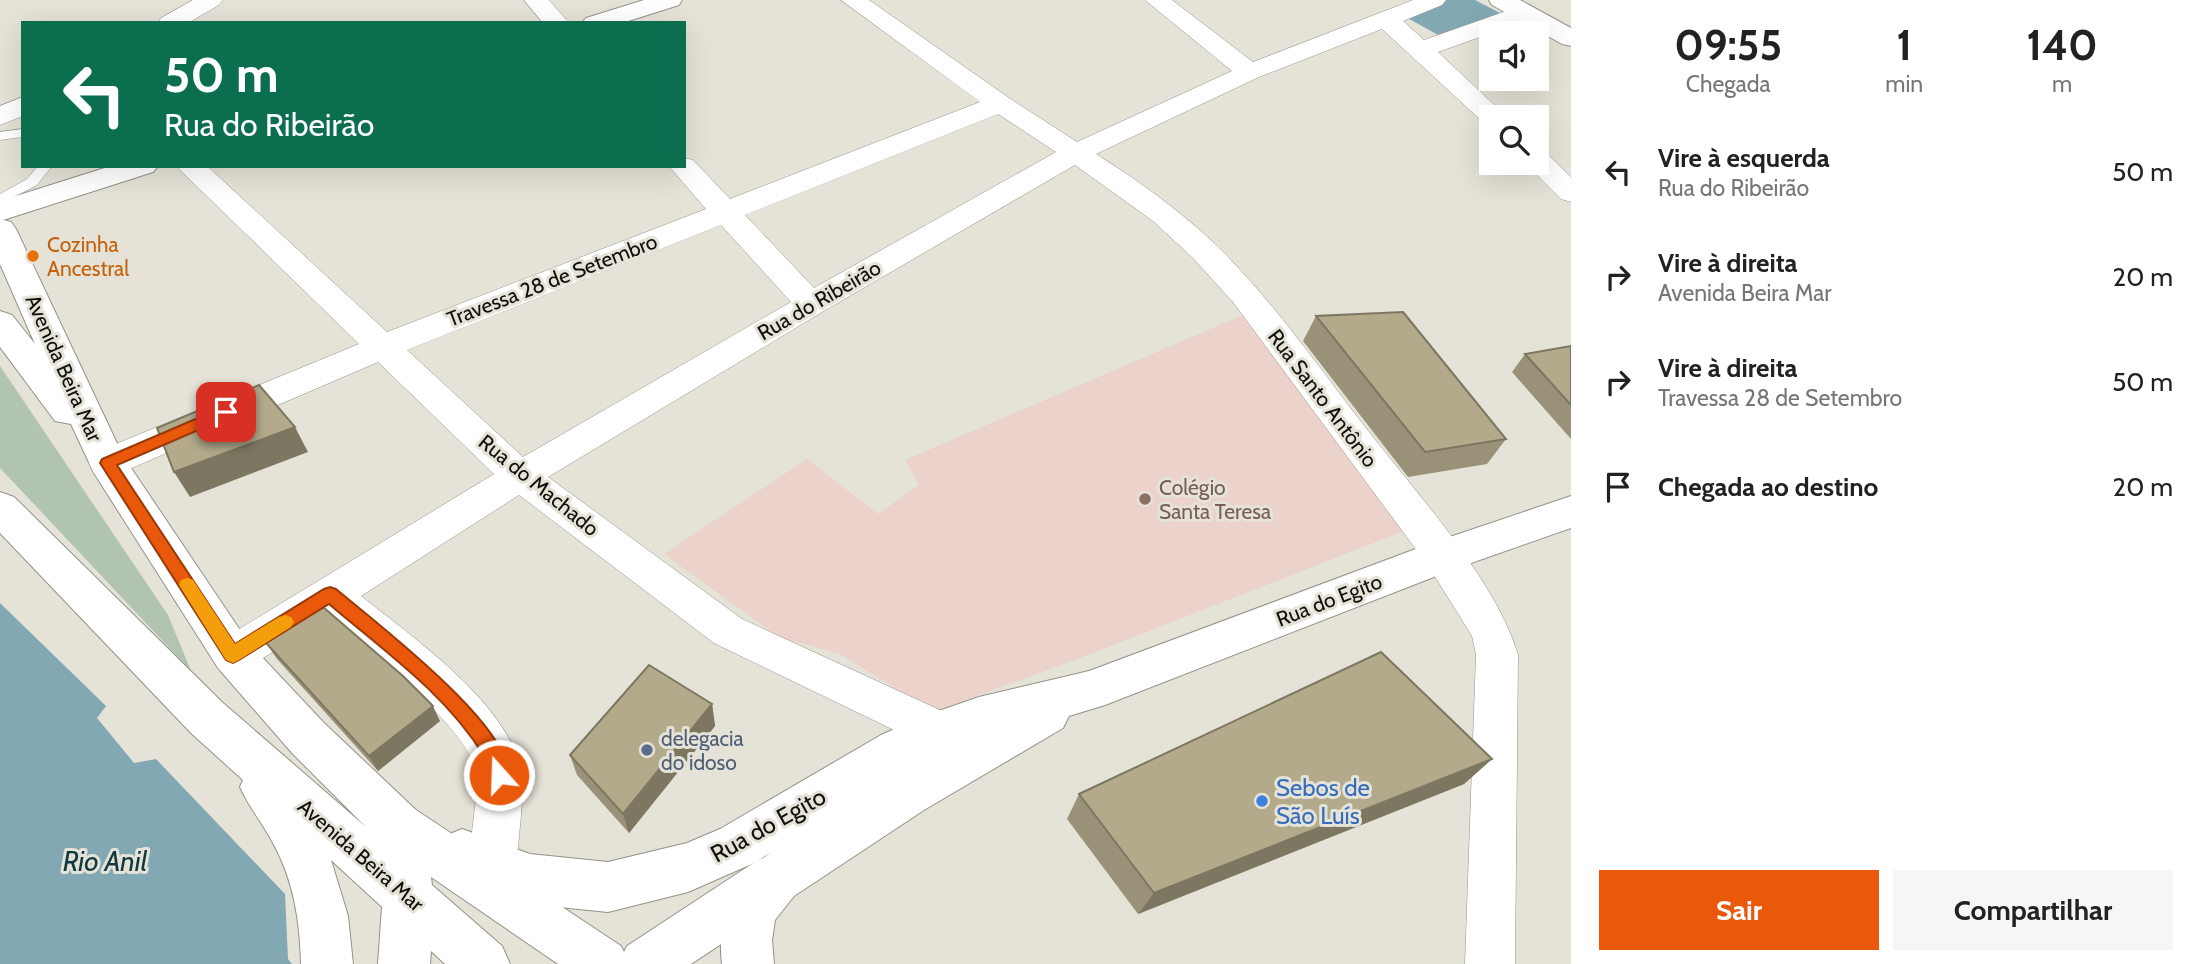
<!DOCTYPE html>
<html lang="pt">
<head>
<meta charset="utf-8">
<style>
	body { margin:0; font-family:Cabin,sans-serif; background:#f6f6f6; color:#222; height:100vh; display:flex; flex-direction:column; font-size:26px; white-space:nowrap }
	* { box-sizing:border-box; margin:0 }
	p { font-size:23px; color:#767676 }
	.icon { flex:none; width:38px; height:38px; fill:none; stroke:currentColor; stroke-width:2; stroke-linecap:round; stroke-linejoin:round }
	.map { position:relative; flex:1; overflow:hidden }
	.panel { display:flex; flex-direction:column; background:#fff; width:630px }
	.panel>* { flex:none }
	.banner { position:absolute; left:21px; top:21px; width:665px; height:147px; border-radius:0px; box-shadow:0 7px 28px #0002; background:#0b6e4f; color:#fff; overflow:hidden }
	.fabs { position:absolute; left:1479px; top:21px; display:grid; gap:14px }
	.fabs a { display:grid; place-items:center; width:70px; height:70px; border-radius:0px; background:#fff; box-shadow:0 7px 28px #0002; font-size:35px }
	.pin { position:absolute; display:grid; place-items:center; width:60px; height:60px; color:#fff; margin:-30px; border-radius:14px; box-shadow:0 4px 10px #0006 }
	.me { position:absolute; width:77px; margin:-38px; rotate:340deg; stroke-linejoin:round; filter:drop-shadow(0 0 5px #0008) }
	.turn { display:flex; align-items:center; gap:24px; height:147px; padding:0 28px; font-size:32px }
	.turn .icon { width:91px; height:91px; stroke-width:2.5 }
	.turn b { display:block; font-size:49px; line-height:60px }
	.eta { display:flex; justify-content:space-evenly; align-items:center; height:119px; text-align:center }
	.eta b { font-size:42px; font-weight:800; line-height:49px }
	.cta { display:flex; gap:14px; margin-top:auto; padding:14px 28px }
	.cta a { flex:1; height:80px; border-radius:0px; background:#ea580c; color:#fff; font-size:28px; font-weight:800; line-height:80px; text-align:center }
	.cta a+a { background:#f6f6f6; color:#222 }
	ul { padding:0; list-style:none }
	li { display:flex; align-items:center; gap:21px; height:105px; padding:0 28px }
	li div { flex:1 }
	li b { display:block; font-size:26px }
	li em { font-style:normal }
	main { display:flex; flex:1; min-height:0 }
	.map>svg:first-child { display:block }
	.education { fill:#ebd2ca }
	.green { fill:#b1c4af }
	.water { fill:#82a8b3 }
	.lines { fill:none; stroke-linecap:round; stroke-linejoin:round }
	.lane-casing { stroke:#949287; stroke-width:1 }
	.street-casing { stroke:#949287; stroke-width:1 }
	.secondary-casing { stroke:#949287; stroke-width:2 }
	.primary-casing { stroke:#949287; stroke-width:2 }
	.lane { fill:#fff; fill-rule:evenodd }
	.street { fill:#fff; fill-rule:evenodd }
	.secondary { fill:#fff; fill-rule:evenodd }
	.primary { fill:#fff; fill-rule:evenodd }
	.wall { fill:#9a9278 }
	.shaded-wall { fill:#7d7761 }
	.building { fill:#b3aa8b; stroke:#7d7761; stroke-width:2 }
	.route { fill:#ea580c; stroke:#983908; stroke-width:2 }
	.slow { fill:#f59e0b }
	.food-dot { fill:#e8710a; stroke:#e5e2d7; stroke-width:2.5 }
	.education-dot { fill:#8d6e63; stroke:#e5e2d7; stroke-width:2.5 }
	.service-dot { fill:#5c6f8a; stroke:#e5e2d7; stroke-width:2.5 }
	.shop-dot { fill:#3f7fe0; stroke:#e5e2d7; stroke-width:2.5 }
	.labels { text-anchor:middle; dominant-baseline:central; stroke-width:6; stroke-linejoin:round; paint-order:stroke }
	.food-label { font-size:21px; fill:#c56008; stroke:#e5e2d7; text-anchor:start }
	.street-label { font-size:21px; fill:#100f0b; stroke:#e5e2d7 }
	.education-label { font-size:21px; fill:#785e54; stroke:#e5e2d7; text-anchor:start }
	.service-label { font-size:21px; fill:#4e5e75; stroke:#e5e2d7; text-anchor:start }
	.near-shop-label { font-size:24px; fill:#366cbe; stroke:#e5e2d7; text-anchor:start }
	.near-street-label { font-size:24px; fill:#100f0b; stroke:#e5e2d7 }
	.near-water-label { font-size:28px; font-style:italic; fill:#11373f; stroke:#e5e2d7 }
</style>
</head>
<body>
<main>
<div class="map">
<svg width="1571" height="964" viewBox="0 0 1571 964">
	<rect width="100%" height="100%" fill="#e5e2d7"/>
	<path class="education" d="M1243,315L1414,527L1075,660L933,712L840,654L779,637L664,554L807,459L878,514L919,485L905,460Z"/>
	<path class="green" d="M0,366L168,615L191,671L0,468Z"/>
	<g class="water">
		<path d="M1446,0H1475L1500,13L1440,36L1404,16Z"/>
		<path d="M0,603L106,706L97,718L134,763L156,759L285,894L288,959L292,964H0Z"/>
	</g>
	<g class="lines">
		<g class="lane-casing">
			<g id="lane">
				<path d="M23,129V137L0,140V132Z"/>
				<path d="M38,166H52L37,185L0,204V194L27,179Z"/>
			</g>
		</g>
		<g class="street-casing">
			<g id="street">
				<path d="M193,0H223L219,5L188,23H158L161,18Z"/>
				<path d="M524,0H549L569,23H543Z"/>
				<path d="M841,0H869L1009,98L1077,142L1232,71L1145,0H1172L1253,62L1413,0H1446L1442,5L1403,21L1424,40L1515,8L1524,6L1533,8L1536,13L1533,18L1438,52L1507,117H1491V124L1484,123L1382,29L1259,77L1096,154C1137,180 1178,209 1214,243C1271,298 1317,365 1365,427C1413,489 1497,581 1518,655L1515,964H1465L1476,655L1472,636L1429,567L1233,302L1192,257L1153,221L1075,165L822,312L548,477L742,619L955,717L962,731L955,745L940,751L925,745L714,643L519,495L361,596C410,635 501,699 518,761C524,782 522,805 520,826C518,846 517,865 510,884L493,890L476,884C462,850 480,810 476,773C471,729 364,647 328,616L248,668L233,673L218,668L212,655L218,642L494,474L378,362L120,473L107,477L94,473L89,463L94,453L359,344L176,166H207L387,332L706,209L669,166H684V158L693,160L730,199L980,102ZM998,114L1056,152L814,288L745,215ZM721,225L791,302L523,457L407,350Z"/>
				<path d="M23,97V116L0,125V106Z"/>
				<path d="M1536,151L1546,153L1571,177V202L1561,199L1525,163H1536Z"/>
			</g>
		</g>
		<g class="secondary-casing">
			<g id="secondary">
				<path d="M644,0H682L679,5L622,23H582L586,18Z"/>
				<path d="M1489,0H1520L1571,28V46L1562,44L1492,5Z"/>
				<path d="M111,166H158L153,172L0,221V201Z"/>
				<path d="M1571,496V528L1457,568L1105,705L1069,716L1063,728L924,810L794,896L775,920L772,940L774,964H722C716,920 736,875 773,851L754,863L688,892L608,912L530,904L445,870L438,853L445,836L462,829L530,854L608,862L687,843L720,829L881,735L924,716L979,697L1089,671L1429,544Z"/>
			</g>
		</g>
		<g class="primary-casing">
			<path id="primary" d="M0,219L11,222L16,229L123,456L248,642L324,723L416,810L621,946L624,952L627,946L758,860L776,853L794,860L801,878L794,896L691,964H558L431,877L432,885L502,946L510,964H445L431,951L430,964H378L382,907L331,860L348,916L353,964H301C300,922 294,881 273,843C263,824 249,807 240,787L243,780L191,733L0,533V492L14,497L223,703L366,827L292,753L218,668L94,473L71,424L55,421L0,347V311L12,315L35,344L0,264Z"/>
		</g>
		<use href="#lane" class="lane"/>
		<use href="#street" class="street"/>
		<use href="#secondary" class="secondary"/>
		<use href="#primary" class="primary"/>
	</g>
	<g class="wall">
		<path d="M1316,316L1506,439L1487,464L1408,477L1303,341Z"/>
		<path d="M1571,346V439L1512,372L1525,354Z"/>
		<path d="M266,643L440,721L378,771L277,659Z"/>
		<path d="M712,704L715,726L629,833L577,775L570,755Z"/>
		<path d="M1492,759L1464,784L1138,914L1067,819L1079,794Z"/>
	</g>
	<g class="shaded-wall">
		<path d="M295,427L308,452L190,497L174,472Z"/>
		<path d="M712,704L715,726L629,833L623,814Z"/>
		<path d="M433,706L440,721L378,771L369,756Z"/>
		<path d="M1492,759L1464,784L1138,914L1154,893Z"/>
	</g>
	<g class="building">
		<path d="M1403,312L1506,439L1425,452L1316,316Z"/>
		<path d="M1571,346V405L1525,354Z"/>
		<path d="M259,385L295,427L174,472L157,428Z"/>
		<path d="M323,607L403,676L433,706L369,756L266,643Z"/>
		<path d="M1381,652L1492,759L1154,893L1079,794Z"/>
		<path d="M649,665L712,704L623,814L570,755Z"/>
	</g>
	<path class="route" d="M226,406L233,412L231,416L117,465L235,644L324,589L330,587L336,589C370,618 526,736 506,781L499,784L492,781C489,773 489,763 484,756C446,694 383,650 329,604L239,660L233,663L226,660L100,463L102,459Z"/>
	<path class="slow" d="M187,578L193,580L235,644L279,617L285,615L291,617L294,622L291,627L239,660L233,663L226,660L179,585L181,580Z"/>
	<circle class="food-dot" cx="33" cy="256" r="7"/>
	<circle class="education-dot" cx="1145" cy="499" r="7"/>
	<circle class="service-dot" cx="647" cy="750" r="7"/>
	<circle class="shop-dot" cx="1262" cy="801" r="7"/>
	<g class="labels">
		<g class="food-label">
			<text x="47" y="244">Cozinha<tspan x="47" dy="24">Ancestral</tspan></text>
		</g>
		<g class="street-label">
			<text transform="translate(552 280) rotate(-21)">Travessa 28 de Setembro</text>
			<text transform="translate(819 300) rotate(-30)">Rua do Ribeirão</text>
			<text transform="translate(64 368) rotate(66)">Avenida Beira Mar</text>
			<text transform="translate(1323 398) rotate(53)">Rua Santo Antônio</text>
			<text transform="translate(539 485) rotate(39)">Rua do Machado</text>
			<text transform="translate(1329 600) rotate(-21)">Rua do Egito</text>
			<text transform="translate(361 855) rotate(41)">Avenida Beira Mar</text>
		</g>
		<g class="education-label">
			<text x="1159" y="487">Colégio<tspan x="1159" dy="24">Santa Teresa</tspan></text>
		</g>
		<g class="service-label">
			<text x="661" y="738">delegacia<tspan x="661" dy="24">do idoso</tspan></text>
		</g>
		<g class="near-shop-label">
			<text x="1276" y="787">Sebos de<tspan x="1276" dy="28">São Luís</tspan></text>
		</g>
		<g class="near-street-label">
			<text transform="translate(768 825) rotate(-29)">Rua do Egito</text>
		</g>
		<g class="near-water-label">
			<text x="105" y="861">Rio Anil</text>
		</g>
	</g>
</svg>
<div class="fabs">
<a><svg class="icon" aria-label="sound" viewBox="0 0 24 24"><path d="M4 9h4l5-4v14l-5-4H4zM17 9q2 3 0 6"/></svg></a>
<a><svg class="icon" aria-label="search" viewBox="0 0 24 24"><circle cx="10" cy="10" r="6"/><path d="M15 15l6 6"/></svg></a>
</div>
<div class="pin" style="left:226px;top:412px;background:#d93025"><svg class="icon" aria-label="arrive" viewBox="0 0 24 24"><path d="M6 21V4h12l-3 4 3 4H6"/></svg></div>
<svg class="me" style="left:499px;top:775px" viewBox="-20 -20 40 40"><circle r="17" fill="#ea580c" stroke="#fff" stroke-width="3"/><path d="M0-11L8 9 0 5-8 9z" fill="#fff"/></svg>
<div class="banner">
<div class="turn"><svg class="icon" aria-label="left" viewBox="0 0 24 24"><path d="M17 20v-9H6M10 6l-5 5 5 5"/></svg><div><b>50 m</b>Rua do Ribeirão</div></div>
</div>
</div>
<section class="panel">
<div class="eta">
<div><b>09:55</b><p>Chegada</p></div>
<div><b>1</b><p>min</p></div>
<div><b>140</b><p>m</p></div>
</div>
<ul>
<li><svg class="icon" aria-label="left" viewBox="0 0 24 24"><path d="M17 20v-9H6M10 6l-5 5 5 5"/></svg><div><b>Vire à esquerda</b><p>Rua do Ribeirão</p></div><em>50 m</em></li>
<li><svg class="icon" aria-label="right" viewBox="0 0 24 24"><path d="M7 20v-9h11M14 6l5 5-5 5"/></svg><div><b>Vire à direita</b><p>Avenida Beira Mar</p></div><em>20 m</em></li>
<li><svg class="icon" aria-label="right" viewBox="0 0 24 24"><path d="M7 20v-9h11M14 6l5 5-5 5"/></svg><div><b>Vire à direita</b><p>Travessa 28 de Setembro</p></div><em>50 m</em></li>
<li><svg class="icon" aria-label="arrive" viewBox="0 0 24 24"><path d="M6 21V4h12l-3 4 3 4H6"/></svg><div><b>Chegada ao destino</b></div><em>20 m</em></li>
</ul>
<div class="cta"><a>Sair</a><a>Compartilhar</a></div>
</section>
</main>
</body>
</html>
